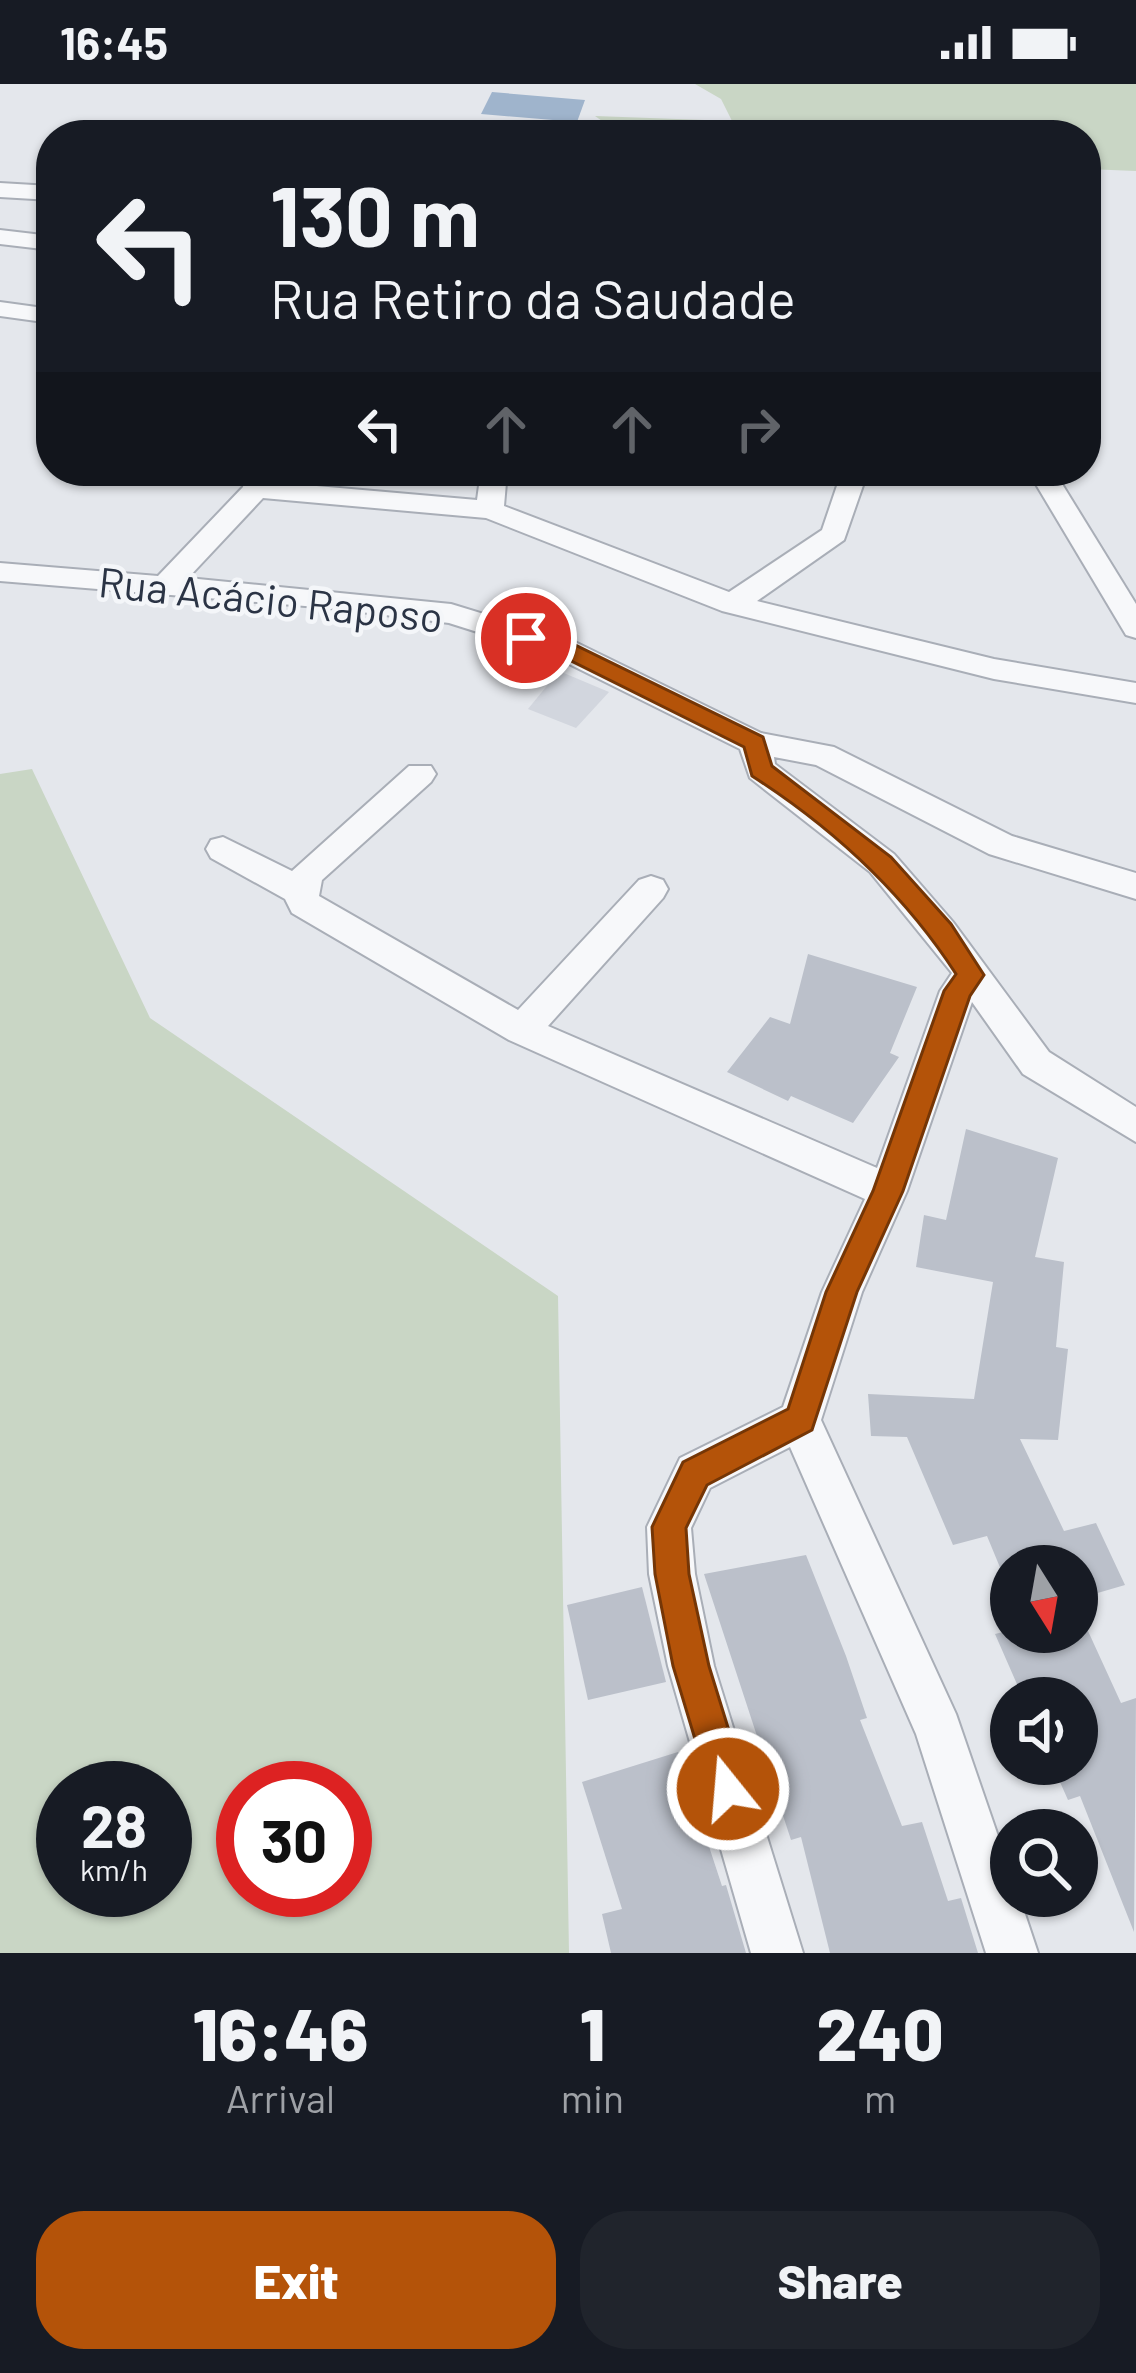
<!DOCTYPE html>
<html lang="en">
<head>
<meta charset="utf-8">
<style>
	body { margin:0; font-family:Barlow,sans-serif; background:#20242c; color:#f1f3f6; height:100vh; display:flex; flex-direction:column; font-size:45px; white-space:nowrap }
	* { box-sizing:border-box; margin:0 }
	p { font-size:39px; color:#9ea1a6 }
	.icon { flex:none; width:66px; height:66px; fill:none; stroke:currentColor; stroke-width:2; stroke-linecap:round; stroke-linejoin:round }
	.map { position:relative; height:1869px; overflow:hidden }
	.sheet { display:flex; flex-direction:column; background:#171b24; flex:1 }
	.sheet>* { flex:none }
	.guide { position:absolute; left:36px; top:36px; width:1065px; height:366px; border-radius:48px; box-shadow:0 3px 9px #0004; background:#171b24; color:#f1f3f6; overflow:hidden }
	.needle { width:78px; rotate:169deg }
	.buttons { position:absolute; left:990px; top:1461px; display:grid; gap:24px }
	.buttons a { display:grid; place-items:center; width:108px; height:108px; border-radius:50%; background:#171b24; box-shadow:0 3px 9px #0004; font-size:60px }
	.speed { position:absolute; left:36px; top:1677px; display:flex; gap:24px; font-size:60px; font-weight:700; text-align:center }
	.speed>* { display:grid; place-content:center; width:156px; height:156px; border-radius:50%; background:#171b24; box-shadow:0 3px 9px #0004; line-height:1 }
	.speed small { font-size:30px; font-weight:400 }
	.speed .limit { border:18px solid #d22; background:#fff; color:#111 }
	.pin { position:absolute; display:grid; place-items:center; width:102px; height:102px; color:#fff; margin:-51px; border:6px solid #fff; border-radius:50%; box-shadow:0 3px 12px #0007 }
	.me { position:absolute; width:132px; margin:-66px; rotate:343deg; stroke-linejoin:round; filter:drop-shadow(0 0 9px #0008) }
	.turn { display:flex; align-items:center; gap:42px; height:252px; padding:0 36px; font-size:54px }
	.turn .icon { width:156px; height:156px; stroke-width:2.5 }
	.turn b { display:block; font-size:84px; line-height:102px }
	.lanes { display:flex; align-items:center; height:114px; padding:0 36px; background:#0003; justify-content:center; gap:60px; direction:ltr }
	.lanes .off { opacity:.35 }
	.eta { display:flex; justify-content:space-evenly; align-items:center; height:204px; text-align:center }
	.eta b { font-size:72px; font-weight:800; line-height:84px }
	.button { display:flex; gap:24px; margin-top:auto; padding:24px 36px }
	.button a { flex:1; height:138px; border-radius:48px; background:#b45309; color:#fff; font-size:48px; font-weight:800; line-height:138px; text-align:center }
	.button a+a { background:#20242c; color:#f1f3f6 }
	.status { display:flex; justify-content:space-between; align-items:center; height:84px; padding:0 60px; background:#171b24; direction:ltr }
	.status svg { height:33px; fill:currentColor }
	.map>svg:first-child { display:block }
	.built { fill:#d2d6de }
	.green { fill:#c9d6c5; fill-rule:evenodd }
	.water { fill:#9fb4cc }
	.building { fill:#bbc0ca }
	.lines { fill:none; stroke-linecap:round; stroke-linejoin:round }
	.minor-casing { stroke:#a9aeb7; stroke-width:4 }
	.minor { fill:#f7f8fa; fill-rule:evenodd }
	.route { fill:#b45309; stroke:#753606; stroke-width:3 }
	.labels { text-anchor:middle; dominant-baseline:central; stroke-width:9; stroke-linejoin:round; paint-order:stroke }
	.street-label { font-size:42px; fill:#2b3445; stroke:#f4f6f9 }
</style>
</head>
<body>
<div class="status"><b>16:45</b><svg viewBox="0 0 49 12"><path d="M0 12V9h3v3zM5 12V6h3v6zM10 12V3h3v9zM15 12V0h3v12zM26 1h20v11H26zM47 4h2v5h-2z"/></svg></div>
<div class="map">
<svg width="1136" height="1869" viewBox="0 0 1136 1869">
	<rect width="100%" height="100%" fill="#e4e7ec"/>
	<path class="built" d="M559,587L609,608L576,644L528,625Z"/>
	<g class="green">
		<path d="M695,0H1136V87L1086,85V51H622L595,32L732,37L721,15Z"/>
		<path d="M32,685L150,934L558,1212L569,1869H0V690ZM63,1704H165V1806H63ZM243,1704H345V1806H243Z"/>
	</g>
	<path class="water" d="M492,8L585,16L577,38L481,30Z"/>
	<g class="building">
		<path d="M808,870L917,903L890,969L899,973L853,1039L791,1012L788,1017L727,988L770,933L790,940Z"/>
		<path d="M966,1045L1058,1074L1035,1173L1064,1178L1056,1263L1068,1265L1058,1356L1020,1355L1064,1447L1096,1439L1125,1501L1077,1515V1482H1011V1510L987,1452L953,1461L907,1353L871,1352L868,1310L974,1315L993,1198L916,1183L924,1131L946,1136Z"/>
		<path d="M806,1471L846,1572L867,1634L860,1636L902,1742L922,1738L948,1817L961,1814L978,1869H830L801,1753L791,1756L704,1490Z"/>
		<path d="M642,1503L666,1598L588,1616L567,1521Z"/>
		<path d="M1077,1523L1121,1619L1136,1614L1134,1848L1080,1712L1068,1716L1052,1680H1077V1614H1023L995,1550L1011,1546L1077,1548Z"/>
		<path d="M678,1668L722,1802L726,1801L746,1869H611L602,1830L622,1825L582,1698Z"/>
	</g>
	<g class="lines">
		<g class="minor-casing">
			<g id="minor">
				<path d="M0,99L51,102V116L0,113Z"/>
				<path d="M0,146L51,152V166L0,160Z"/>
				<path d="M0,218L51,225V239L0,232Z"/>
				<path d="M246,387H272L271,398L477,416L481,387H507L504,422L729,508L822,446L842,387H868L844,456L757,517L994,575L1136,599V619L994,595L722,527L486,434L263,414L188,494L451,520L575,558L761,649L834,663L1012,752L1136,789V815L989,770L816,681L774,673L775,680L894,770L953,838L1049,968L1136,1023V1058L1023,990L972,918L907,1107L862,1208L821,1336L956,1630L1011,1790V1812H1019L1038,1869H986L916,1650L790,1363L710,1404L691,1444L695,1490L714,1582L803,1869H751L668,1582L649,1490L647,1443L680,1374L783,1323L822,1208L865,1115L509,956L292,829L285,815L211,774L206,765L211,756L223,753L292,787L409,682H431L436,690L431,698L322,796L319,812L518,926L639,796L651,792L663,796L668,805L663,814L548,942L877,1084L940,907L952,889L870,788L750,694L740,665L553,572L449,539L329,524L0,497V479L158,492L243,403Z"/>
				<path d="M1028,387H1054L1136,520V554L1126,551Z"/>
			</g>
		</g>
		<use href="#minor" class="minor"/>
	</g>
	<path class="route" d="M526,546L573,560L763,653L772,682L891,773L951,840L984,891L970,912L903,1107L857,1208L812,1346L707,1401L686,1444L689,1490L709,1582L747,1705L741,1718L728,1723L715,1718L710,1705L673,1582L655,1490L652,1443L683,1378L788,1325L826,1208L873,1107L944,907L956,890C904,810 833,744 752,692L744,663L557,570L519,559V548Z"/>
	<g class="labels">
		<g class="street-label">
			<text transform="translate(271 514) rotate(6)">Rua Acácio Raposo</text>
		</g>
	</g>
</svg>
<div class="buttons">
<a><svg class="needle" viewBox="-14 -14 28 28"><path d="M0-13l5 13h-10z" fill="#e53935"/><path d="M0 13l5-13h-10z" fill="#9ea1a6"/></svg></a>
<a><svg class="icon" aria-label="sound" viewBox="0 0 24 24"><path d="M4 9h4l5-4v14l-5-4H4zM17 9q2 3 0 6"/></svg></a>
<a><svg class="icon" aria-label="search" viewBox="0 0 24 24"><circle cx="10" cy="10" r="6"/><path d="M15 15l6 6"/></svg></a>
</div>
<div class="speed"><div>28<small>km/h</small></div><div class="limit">30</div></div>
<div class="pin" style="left:526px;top:554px;background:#d93025"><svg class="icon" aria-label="arrive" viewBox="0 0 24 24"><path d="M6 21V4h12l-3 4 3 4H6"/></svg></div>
<svg class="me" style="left:728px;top:1705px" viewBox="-20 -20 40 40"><circle r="17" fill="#b45309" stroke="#fff" stroke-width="3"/><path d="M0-11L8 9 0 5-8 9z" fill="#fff"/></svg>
<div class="guide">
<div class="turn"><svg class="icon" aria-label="left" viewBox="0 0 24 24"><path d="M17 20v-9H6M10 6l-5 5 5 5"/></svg><div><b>130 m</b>Rua Retiro da Saudade</div></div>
<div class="lanes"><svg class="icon" aria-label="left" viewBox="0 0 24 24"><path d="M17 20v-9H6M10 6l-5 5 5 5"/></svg><svg class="icon off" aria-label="ahead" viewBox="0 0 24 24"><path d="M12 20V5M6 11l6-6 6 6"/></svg><svg class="icon off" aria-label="ahead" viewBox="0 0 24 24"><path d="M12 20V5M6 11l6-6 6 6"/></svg><svg class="icon off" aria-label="right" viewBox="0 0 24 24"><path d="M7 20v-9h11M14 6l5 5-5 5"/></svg></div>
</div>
</div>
<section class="sheet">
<div class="eta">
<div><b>16:46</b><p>Arrival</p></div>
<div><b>1</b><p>min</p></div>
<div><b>240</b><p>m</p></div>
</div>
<div class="button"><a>Exit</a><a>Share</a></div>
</section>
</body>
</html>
